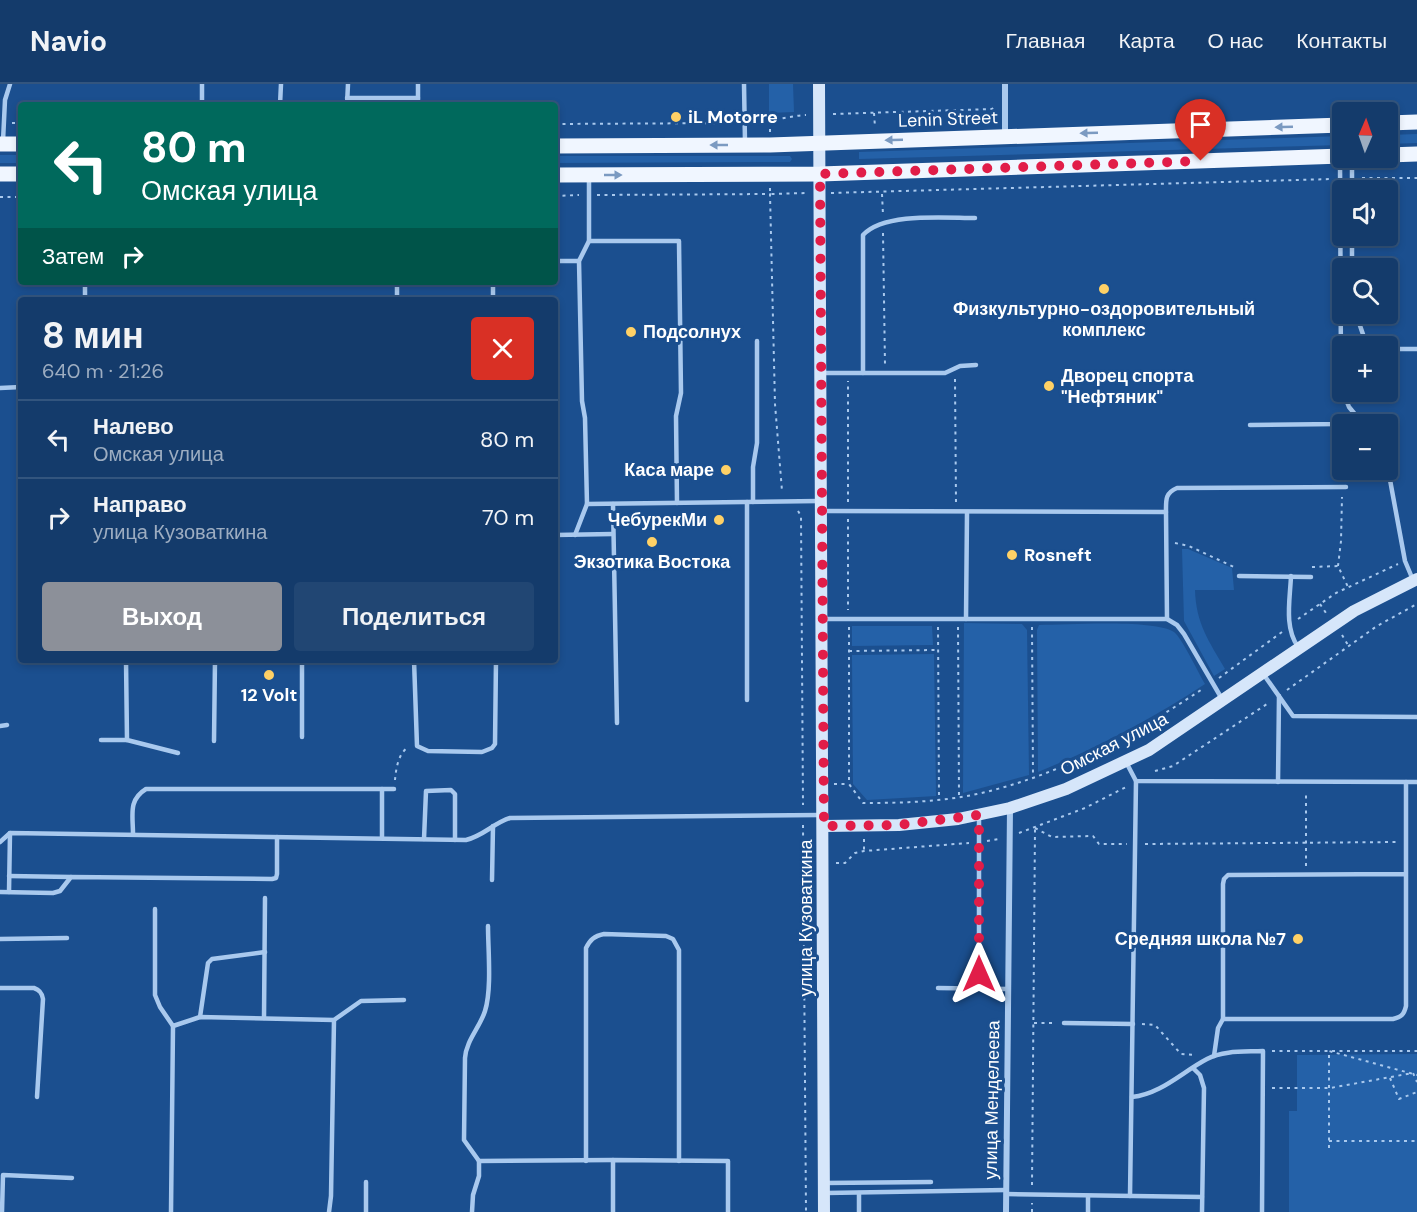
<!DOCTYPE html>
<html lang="ru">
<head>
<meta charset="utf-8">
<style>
	body { margin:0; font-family:"DM Sans",sans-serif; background:#214673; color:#f1f3f6; height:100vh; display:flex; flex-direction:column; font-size:22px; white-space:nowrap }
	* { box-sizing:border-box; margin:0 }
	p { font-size:20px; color:#9dadc1 }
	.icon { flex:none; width:33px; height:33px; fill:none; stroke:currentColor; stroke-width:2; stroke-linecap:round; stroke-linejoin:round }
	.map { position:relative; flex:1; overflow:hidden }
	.panel { position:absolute; left:18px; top:213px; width:540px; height:366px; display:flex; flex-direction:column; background:#143b6b; border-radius:6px; box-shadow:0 3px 9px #0003,0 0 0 2px #33557e }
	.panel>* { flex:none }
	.banner { position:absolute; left:18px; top:18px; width:540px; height:183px; border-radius:6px; box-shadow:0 3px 9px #0003,0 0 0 2px #33557e; background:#00695c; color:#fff; overflow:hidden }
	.needle { width:39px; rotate:2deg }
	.buttons { position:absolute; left:1332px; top:18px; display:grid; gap:12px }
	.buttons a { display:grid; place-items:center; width:66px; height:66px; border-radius:6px; background:#143b6b; box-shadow:0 3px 9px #0003,0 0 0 2px #33557e; font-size:30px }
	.pin { position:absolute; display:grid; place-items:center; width:51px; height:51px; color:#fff; margin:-62px -26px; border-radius:50% 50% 50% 0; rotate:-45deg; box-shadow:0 0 6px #0007 }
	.pin .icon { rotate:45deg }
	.me { position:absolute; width:66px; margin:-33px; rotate:0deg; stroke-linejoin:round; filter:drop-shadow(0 0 4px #0008) }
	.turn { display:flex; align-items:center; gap:21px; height:126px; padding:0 24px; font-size:27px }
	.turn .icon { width:78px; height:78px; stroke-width:2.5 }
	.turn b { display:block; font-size:42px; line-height:51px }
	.then { display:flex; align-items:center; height:57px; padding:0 24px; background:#0003; gap:12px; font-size:22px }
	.round { display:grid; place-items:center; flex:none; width:63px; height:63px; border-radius:6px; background:#214673 }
	.head { display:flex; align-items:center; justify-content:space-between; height:102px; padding:0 24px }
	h1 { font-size:36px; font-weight:700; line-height:45px }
	.button { display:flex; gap:12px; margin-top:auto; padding:12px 24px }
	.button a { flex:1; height:69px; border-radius:6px; background:#8c9099; color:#fff; font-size:24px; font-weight:700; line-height:69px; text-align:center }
	.button a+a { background:#214673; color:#f1f3f6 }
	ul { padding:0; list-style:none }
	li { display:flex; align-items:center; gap:18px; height:78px; padding:0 24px; border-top:2px solid #33557e }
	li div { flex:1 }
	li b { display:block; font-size:22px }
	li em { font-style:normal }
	header { display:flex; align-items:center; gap:36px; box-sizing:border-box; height:84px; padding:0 30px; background:#143b6b; border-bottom:2px solid #33557e }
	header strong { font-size:28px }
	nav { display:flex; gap:33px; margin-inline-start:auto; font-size:21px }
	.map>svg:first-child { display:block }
	.green { fill:#2461a8 }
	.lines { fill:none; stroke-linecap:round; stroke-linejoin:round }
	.path { stroke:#a9c9ee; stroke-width:2; stroke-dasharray:3 4.5; stroke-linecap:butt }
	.service { stroke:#a9c9ee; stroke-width:4.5 }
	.minor { stroke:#a9c9ee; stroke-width:6 }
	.secondary { stroke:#d6e6fa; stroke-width:12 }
	.primary { stroke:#f0f6ff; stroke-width:15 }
	.oneway { fill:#7b9ac1 }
	.route { stroke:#e11d48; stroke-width:10; stroke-dasharray:0 18 }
	.poi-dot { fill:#ffd166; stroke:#1b4f8f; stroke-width:2 }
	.labels { text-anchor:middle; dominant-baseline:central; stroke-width:6; stroke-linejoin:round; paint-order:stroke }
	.poi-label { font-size:18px; font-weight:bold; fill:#fff; stroke:#1b4f8f; text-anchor:start }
	.street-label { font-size:18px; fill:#fff; stroke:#1b4f8f }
</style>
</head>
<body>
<header>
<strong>Navio</strong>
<nav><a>Главная</a><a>Карта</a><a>О нас</a><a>Контакты</a></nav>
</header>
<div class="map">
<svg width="1417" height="1128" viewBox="0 0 1417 1128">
	<rect width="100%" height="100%" fill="#1b4f8f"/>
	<g class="green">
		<path d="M769,0H793L794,28L769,29Z"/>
		<path d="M1417,50V59L1388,60V51Z"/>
		<path d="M1342,52V61L859,75V68Z"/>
		<rect x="0" y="71" width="21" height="8"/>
		<path d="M555,72H790L792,75L790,78L555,79Z"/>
		<path d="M1182,465H1188L1232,484L1234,506H1195C1196,540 1209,557 1225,585L1214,592L1184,537Z"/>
		<path d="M964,539L1022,540L1027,546L1029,691L963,709Z"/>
		<path d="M1039,541C1068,541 1152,535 1174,548C1182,554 1199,590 1205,600C1152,635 1097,664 1038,688L1037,546Z"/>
		<path d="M852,542H932L933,561L852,562Z"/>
		<path d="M934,570L936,712L867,716L853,700L852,571Z"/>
		<path d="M1417,970V1128H1289V1027H1297V971Z"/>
	</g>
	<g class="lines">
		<g class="path">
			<path d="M874,29L875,43"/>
			<path d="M833,30L992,25L994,23"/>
			<path d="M12,39H21"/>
			<path d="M753,39C771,38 788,32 806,31"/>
			<path d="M555,40L735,39"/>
			<path d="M770,48V38"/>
			<path d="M1362,94H1417"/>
			<path d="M770,104V110L807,109"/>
			<path d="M831,109L1332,95"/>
			<path d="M882,110L883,131"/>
			<path d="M597,111L770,110L775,320L782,407"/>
			<path d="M555,112L579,111"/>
			<path d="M0,113H21"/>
			<path d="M883,149L885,281"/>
			<path d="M955,295L956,419"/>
			<path d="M1342,393V366"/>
			<path d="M848,418V297"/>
			<path d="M798,427L801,432L803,721"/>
			<path d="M848,435V526"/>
			<path d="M1175,459L1189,462L1236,484"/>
			<path d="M1338,482L1341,457L1342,413"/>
			<path d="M1312,483L1338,482L1348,503"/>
			<path d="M1320,520L1326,529"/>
			<path d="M1298,535L1336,509L1398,480"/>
			<path d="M849,543V700L863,719C901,719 940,718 977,710C1059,692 1135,650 1204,604"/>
			<path d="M938,543L939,715"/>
			<path d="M958,543L959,712"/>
			<path d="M1032,543L1033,693"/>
			<path d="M1342,551L1348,561"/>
			<path d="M849,567L938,566"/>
			<path d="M1219,594L1282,548"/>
			<path d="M1287,606L1377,542L1417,520"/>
			<path d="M1155,687L1173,682L1270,618"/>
			<path d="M395,696C396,685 398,671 407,664"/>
			<path d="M834,700H849"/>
			<path d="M803,741L806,1128"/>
			<path d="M1035,744L1052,753L1093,752L1099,760H1127"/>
			<path d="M1019,749L1085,724L1126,703"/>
			<path d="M864,755V767"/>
			<path d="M987,757L999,755"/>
			<path d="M1145,760L1397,758"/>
			<path d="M836,779H845L855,769L864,767L969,759"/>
			<path d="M1306,782V707"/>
			<path d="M1034,939H1055"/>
			<path d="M1142,940L1155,941L1181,970L1194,971"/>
			<path d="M1272,967H1417"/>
			<path d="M1390,994L1399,1015L1417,1008"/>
			<path d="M1272,1004H1330L1413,989L1417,998"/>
			<path d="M1329,1057H1417"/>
			<path d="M1329,1064V967L1417,991"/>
			<path d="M1032,1101L1035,744"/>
			<path d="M1032,1128V1119"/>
		</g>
		<g class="service">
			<path d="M418,0V21"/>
			<path d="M744,0L745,58"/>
			<path d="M347,14H418"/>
			<path d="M202,21V0"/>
			<path d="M280,21L281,0"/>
			<path d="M347,21L348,0"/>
			<path d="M3,57L5,16L10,0"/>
			<path d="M1340,75L1341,294L1342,307"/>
			<path d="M589,94V157L579,177L582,317L585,334L587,420L819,417"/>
			<path d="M1352,106V74"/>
			<path d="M589,157H679L681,309L676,332L677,419"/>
			<path d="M555,177H579"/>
			<path d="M1352,184V152"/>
			<path d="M85,198V216"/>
			<path d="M493,198V216"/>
			<path d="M397,216V198"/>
			<path d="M1356,230L1367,262"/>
			<path d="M1388,265H1417"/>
			<path d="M821,289H945L960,282L976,281"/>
			<path d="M863,289V151C884,128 946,134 975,134"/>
			<path d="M0,304L21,303"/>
			<path d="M1343,308L1349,323L1363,340"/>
			<path d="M1250,341L1338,340L1350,338L1356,333"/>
			<path d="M1388,385L1405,477L1413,496"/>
			<path d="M753,418V383L757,359V257"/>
			<path d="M613,420L617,639"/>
			<path d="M822,427L1166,428L1167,535"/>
			<path d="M1166,428C1166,416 1165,409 1177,404L1346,403"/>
			<path d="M555,451L613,450"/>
			<path d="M575,451L587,420"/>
			<path d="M1239,492L1311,493"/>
			<path d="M1291,492C1290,516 1284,543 1298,563"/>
			<path d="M823,535H1167L1177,541L1184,550L1222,615"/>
			<path d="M966,535L967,429"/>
			<path d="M126,576L127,656L178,669"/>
			<path d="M414,576L417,662L428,667L482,668L492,664L495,660L496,576"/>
			<path d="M1264,591L1293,632L1417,633"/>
			<path d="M747,616V418"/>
			<path d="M0,642L7,641"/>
			<path d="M302,653V576"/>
			<path d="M101,656H127"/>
			<path d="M214,657L215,576"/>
			<path d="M1126,678L1136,697L1417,698"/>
			<path d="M1278,698L1279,612"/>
			<path d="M1406,698V922C1404,931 1401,933 1393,935H1223V800L1224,795L1228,791L1406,790"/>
			<path d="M133,750C133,731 128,716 146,705H394"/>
			<path d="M382,754V705"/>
			<path d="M424,755L426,707L451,706L455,710V756"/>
			<path d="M0,758L10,749L466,756C483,752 494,739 510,734L821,731"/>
			<path d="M9,792L71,793"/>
			<path d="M492,796L493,742"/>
			<path d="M0,808L53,809L60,807L71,793L272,795L276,794L277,790V753"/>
			<path d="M9,808L10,749"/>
			<path d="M155,825V911L160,923L173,942L171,1128"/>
			<path d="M0,855L67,854"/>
			<path d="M979,890V731"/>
			<path d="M0,904H34C40,906 42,909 43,915L37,1013"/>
			<path d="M938,904L1008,905"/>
			<path d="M200,933L208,879L212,875L265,868"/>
			<path d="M264,934L265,814"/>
			<path d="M1064,939L1133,940"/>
			<path d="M173,942L200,933L334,936L361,917L404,916"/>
			<path d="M1214,972L1218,944L1223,935"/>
			<path d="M1193,984L1200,991L1204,1004L1202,1128"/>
			<path d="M1132,1013C1161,1010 1182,988 1207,975C1224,966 1245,968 1263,967L1262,1128"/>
			<path d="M479,1077L464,1056L465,974C466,957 480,943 485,927C492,905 488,865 488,842"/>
			<path d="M586,1077V864C590,856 594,852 604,850L666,852L673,855L679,866V1077"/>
			<path d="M824,1099L931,1098"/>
			<path d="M826,1109L1006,1106"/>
			<path d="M1006,1110L1202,1113"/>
			<path d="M1130,1112L1136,697"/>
			<path d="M2,1128L3,1091L72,1094"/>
			<path d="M329,1128L331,1112L334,936"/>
			<path d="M366,1128V1098"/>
			<path d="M472,1128L473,1111L479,1092V1077L613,1076"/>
			<path d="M613,1128V1076L728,1077V1128"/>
			<path d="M859,1128V1109"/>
			<path d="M1088,1128V1112"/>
		</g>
		<g class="minor">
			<path d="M1005,0V52"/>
			<path d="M1006,1128L1010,724"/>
		</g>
		<g class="secondary">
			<path d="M819,0L824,1128"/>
			<path d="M824,742L899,741L958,735L1010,724L1066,705L1149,666L1354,527L1417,495"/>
		</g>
		<g class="primary">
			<path d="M1388,39L1417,38"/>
			<path d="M0,60H21"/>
			<path d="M555,62L770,61L1342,41"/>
			<path d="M1388,71L1417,70"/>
			<path d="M0,90H21"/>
			<path d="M555,91L820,90L1342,72"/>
		</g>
	</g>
	<defs><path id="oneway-solid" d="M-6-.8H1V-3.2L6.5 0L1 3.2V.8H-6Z" transform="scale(1.5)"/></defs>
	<g class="oneway">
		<use href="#oneway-solid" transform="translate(1284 43) rotate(178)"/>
		<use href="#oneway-solid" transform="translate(1089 49) rotate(178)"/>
		<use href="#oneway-solid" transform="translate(894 56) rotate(178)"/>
		<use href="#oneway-solid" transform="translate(719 61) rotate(180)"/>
		<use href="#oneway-solid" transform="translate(613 91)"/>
	</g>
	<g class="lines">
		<path class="route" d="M979,890V731L899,741L824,742L820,90L1201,77"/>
	</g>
	<g class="poi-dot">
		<circle cx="676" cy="33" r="6"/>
		<circle cx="1104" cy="205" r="6"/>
		<circle cx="631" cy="248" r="6"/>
		<circle cx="1049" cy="302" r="6"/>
		<circle cx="726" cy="386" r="6"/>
		<circle cx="719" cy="436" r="6"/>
		<circle cx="652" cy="458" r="6"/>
		<circle cx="1012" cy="471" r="6"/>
		<circle cx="269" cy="591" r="6"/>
		<circle cx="1298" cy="855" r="6"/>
	</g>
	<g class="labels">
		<g class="poi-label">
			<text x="688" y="33">iL Motorre</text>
			<text x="1104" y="225" text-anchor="middle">Физкультурно-оздоровительный<tspan x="1104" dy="21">комплекс</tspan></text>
			<text x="643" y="248">Подсолнух</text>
			<text x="1061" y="292">Дворец спорта<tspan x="1061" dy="21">"Нефтяник"</tspan></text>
			<text x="714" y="386" text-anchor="end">Каса маре</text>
			<text x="707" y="436" text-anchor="end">ЧебурекМи</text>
			<text x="1024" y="471">Rosneft</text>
			<text x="652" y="478" text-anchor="middle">Экзотика Востока</text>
			<text x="269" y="611" text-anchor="middle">12 Volt</text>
			<text x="1286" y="855" text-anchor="end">Средняя школа №7</text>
		</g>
		<g class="street-label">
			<text transform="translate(948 35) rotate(-2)">Lenin Street</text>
			<text transform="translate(1114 660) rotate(-27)">Омская улица</text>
			<text transform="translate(806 834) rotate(-90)">улица Кузоваткина</text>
			<text transform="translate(992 1016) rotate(-89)">улица Менделеева</text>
		</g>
	</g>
</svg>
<div class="buttons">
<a><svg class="needle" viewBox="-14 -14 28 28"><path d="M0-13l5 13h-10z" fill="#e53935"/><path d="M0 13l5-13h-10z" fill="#9dadc1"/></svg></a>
<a><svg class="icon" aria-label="sound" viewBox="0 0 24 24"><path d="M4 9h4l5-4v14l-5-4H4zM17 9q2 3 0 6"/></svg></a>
<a><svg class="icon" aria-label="search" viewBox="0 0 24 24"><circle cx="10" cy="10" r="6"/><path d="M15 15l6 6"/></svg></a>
<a>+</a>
<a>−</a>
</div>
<div class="pin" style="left:1201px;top:77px;background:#d93025"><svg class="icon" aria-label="arrive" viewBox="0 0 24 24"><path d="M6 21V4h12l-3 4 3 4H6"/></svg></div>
<svg class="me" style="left:979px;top:890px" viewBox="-20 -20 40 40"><path d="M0-17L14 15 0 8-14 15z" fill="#e11d48" stroke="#fff" stroke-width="4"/></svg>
<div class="banner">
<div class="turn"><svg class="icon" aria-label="left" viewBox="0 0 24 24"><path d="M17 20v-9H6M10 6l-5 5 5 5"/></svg><div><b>80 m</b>Омская улица</div></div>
<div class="then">Затем<svg class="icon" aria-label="right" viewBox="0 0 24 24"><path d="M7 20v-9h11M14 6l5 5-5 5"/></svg></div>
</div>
<section class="panel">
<div class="head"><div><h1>8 мин</h1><p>640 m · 21:26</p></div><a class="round" style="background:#d93025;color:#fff"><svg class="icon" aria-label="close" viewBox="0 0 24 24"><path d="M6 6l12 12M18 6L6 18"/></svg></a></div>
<ul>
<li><svg class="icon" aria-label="left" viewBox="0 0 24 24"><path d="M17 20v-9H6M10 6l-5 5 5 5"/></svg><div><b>Налево</b><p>Омская улица</p></div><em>80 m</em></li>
<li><svg class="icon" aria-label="right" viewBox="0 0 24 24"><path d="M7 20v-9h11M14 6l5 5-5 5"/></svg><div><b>Направо</b><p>улица Кузоваткина</p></div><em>70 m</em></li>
</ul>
<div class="button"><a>Выход</a><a>Поделиться</a></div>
</section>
</div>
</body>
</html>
